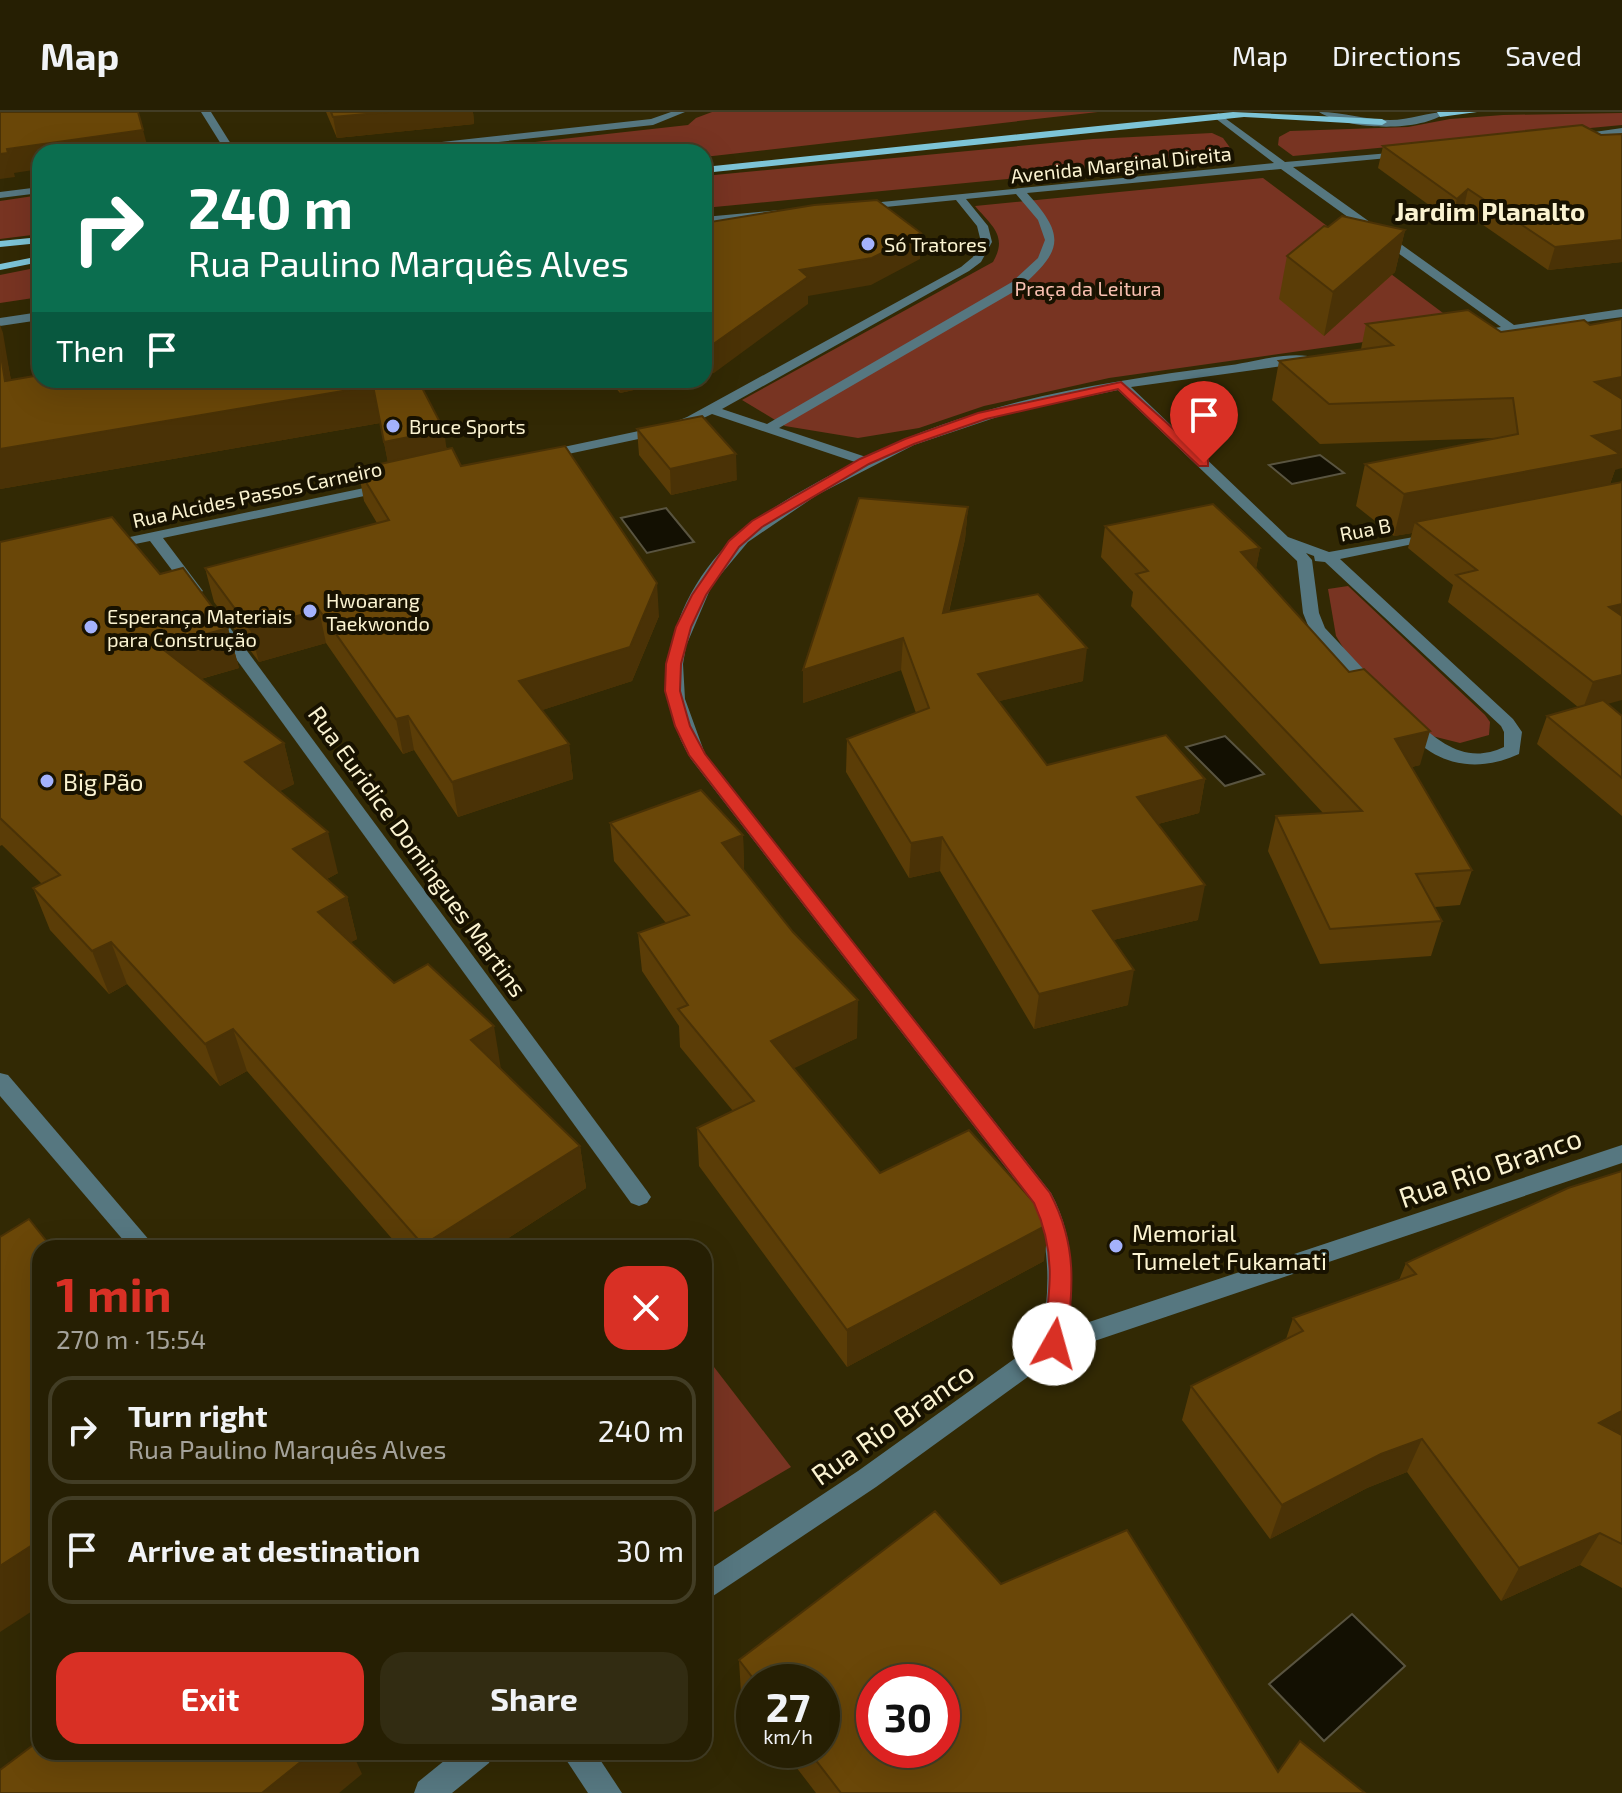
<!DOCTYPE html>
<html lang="en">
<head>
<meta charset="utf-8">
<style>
	body { margin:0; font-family:"Exo 2",sans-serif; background:#322c12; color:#f1f3f6; height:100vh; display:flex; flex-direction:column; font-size:30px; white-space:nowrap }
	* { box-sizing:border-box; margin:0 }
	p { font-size:26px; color:#a4a29a }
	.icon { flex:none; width:44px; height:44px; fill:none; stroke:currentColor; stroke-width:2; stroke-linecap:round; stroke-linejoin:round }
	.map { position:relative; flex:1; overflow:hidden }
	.details { position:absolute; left:32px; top:1128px; width:680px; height:520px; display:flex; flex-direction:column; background:#261f03; border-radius:24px; box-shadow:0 8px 32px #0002,0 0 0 2px #423d25 }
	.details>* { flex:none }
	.hud { position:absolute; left:32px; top:32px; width:680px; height:244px; border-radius:24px; box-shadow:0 8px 32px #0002,0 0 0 2px #423d25; background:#0b6e4f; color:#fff; overflow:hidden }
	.speed { position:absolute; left:736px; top:1552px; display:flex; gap:16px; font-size:40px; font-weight:700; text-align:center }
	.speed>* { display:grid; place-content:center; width:104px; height:104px; border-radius:50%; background:#261f03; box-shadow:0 8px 32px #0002,0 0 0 2px #423d25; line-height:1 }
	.speed small { font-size:20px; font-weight:400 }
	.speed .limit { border:12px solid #d22; background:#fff; color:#111 }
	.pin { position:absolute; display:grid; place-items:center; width:68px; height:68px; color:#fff; margin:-82px -34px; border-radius:50% 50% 50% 0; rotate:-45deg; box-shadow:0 0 8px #0007 }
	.pin .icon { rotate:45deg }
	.me { position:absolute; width:88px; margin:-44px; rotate:7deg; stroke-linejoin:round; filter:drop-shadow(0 0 6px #0008) }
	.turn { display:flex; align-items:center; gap:28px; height:168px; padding:0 24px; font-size:36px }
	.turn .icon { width:104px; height:104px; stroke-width:2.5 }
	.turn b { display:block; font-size:56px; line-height:68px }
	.then { display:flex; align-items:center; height:76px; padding:0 24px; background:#0003; gap:16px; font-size:30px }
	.round { display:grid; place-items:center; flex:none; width:84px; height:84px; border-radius:24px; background:#322c12 }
	.summary { display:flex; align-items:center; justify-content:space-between; height:136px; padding:0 24px }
	h1 { font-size:48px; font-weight:700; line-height:60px; color:#d93025 }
	.primary-button { display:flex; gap:16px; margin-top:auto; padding:16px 24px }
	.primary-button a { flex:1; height:92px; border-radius:24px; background:#d93025; color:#fff; font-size:32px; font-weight:700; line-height:92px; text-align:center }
	.primary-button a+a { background:#322c12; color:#f1f3f6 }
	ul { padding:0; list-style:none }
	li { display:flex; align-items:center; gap:24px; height:108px; margin:0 16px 12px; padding:0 8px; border:4px solid #423d25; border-radius:24px }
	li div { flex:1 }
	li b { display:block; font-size:30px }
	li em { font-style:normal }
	header { display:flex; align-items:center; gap:48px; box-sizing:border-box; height:112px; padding:0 40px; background:#261f03; border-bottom:2px solid #423d25 }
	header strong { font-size:38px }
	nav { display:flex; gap:44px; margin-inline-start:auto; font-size:28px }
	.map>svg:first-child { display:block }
	.green { fill:#783422 }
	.water { fill:#131002; stroke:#595440; stroke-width:2 }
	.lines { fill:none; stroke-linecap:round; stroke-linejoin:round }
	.minor { fill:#567780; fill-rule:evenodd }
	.major { fill:#7dc4d7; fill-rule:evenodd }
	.wall { fill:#5b3d07 }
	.shaded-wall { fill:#4a3206 }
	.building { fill:#6a4708; stroke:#4a3206; stroke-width:2; fill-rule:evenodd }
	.route { fill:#d93025; stroke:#8d1f18; stroke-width:2 }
	.poi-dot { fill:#a4b2fc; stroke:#181200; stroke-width:3 }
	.labels { text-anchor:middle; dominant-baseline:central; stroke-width:8; stroke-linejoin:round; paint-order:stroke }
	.far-street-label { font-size:20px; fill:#fbf3d1; stroke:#181200 }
	.far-poi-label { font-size:20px; fill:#fbf3d1; stroke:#181200; text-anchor:start }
	.far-park-label { font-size:20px; fill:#fac1b1; stroke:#181200 }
	.poi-label { font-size:24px; fill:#fbf3d1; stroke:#181200; text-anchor:start }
	.street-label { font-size:24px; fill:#fbf3d1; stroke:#181200 }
	.far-district-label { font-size:26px; font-weight:bold; fill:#fbf3d1; stroke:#181200 }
	.near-street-label { font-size:28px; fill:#fbf3d1; stroke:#181200 }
</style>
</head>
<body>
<header>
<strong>Map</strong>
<nav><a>Map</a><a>Directions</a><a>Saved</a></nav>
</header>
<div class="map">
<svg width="1622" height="1681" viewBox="0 0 1622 1681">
	<rect width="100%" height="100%" fill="#322904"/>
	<g class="green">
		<path d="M712,0H1098L704,45V40H446L688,13L696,6Z"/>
		<path d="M1622,1V13L1293,44L1278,33L1279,25L1290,19L1408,15L1450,7L1503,3Z"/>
		<path d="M1212,21L1223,26L1231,37L1218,47L704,96V64L1093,27Z"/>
		<path d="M1263,66L1463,216L1109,266L984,294L919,316L858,326L785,314L742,288L993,150C1008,124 992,114 975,94Z"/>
		<path d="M40,83V122L0,127V89Z"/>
		<path d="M40,155V185L0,191V163Z"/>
		<path d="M1348,474L1485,603L1490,610L1489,623L1460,631L1432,624L1347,542L1336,524L1328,477Z"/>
		<path d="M704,1242L791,1355L704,1406Z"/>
	</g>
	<g class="water">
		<path d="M1320,343L1344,361L1292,372L1269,353Z"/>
		<path d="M666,396L694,430L647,441L621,406Z"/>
		<path d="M1225,624L1264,662L1225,674L1186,635Z"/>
		<path d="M1352,1502L1405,1554L1324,1629L1269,1572Z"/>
	</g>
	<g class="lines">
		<g class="minor">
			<path d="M201,0H211L236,40H226Z"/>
			<path d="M671,0H685L653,13L406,40H373L378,37L651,7Z"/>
			<path d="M1319,0C1343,0 1366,8 1390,8C1410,8 1428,0 1447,0C1420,21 1347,18 1319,0Z"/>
			<path d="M1218,1L1285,50L1413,39V43L1409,44L1293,55L1514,213L1622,197V205L1470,226V220L1501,215L1281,57L1027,81C1066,124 1063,138 1020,176L779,316L866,345C977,289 1102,270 1224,254C1250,251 1283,240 1308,244L1310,247L1304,251L1131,275L1288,425L1329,440L1442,420V426L1340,447L1513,607L1522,620L1519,642C1473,663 1432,652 1400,612L1403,608H1415C1442,633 1468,652 1504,635V620L1501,614L1325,450L1315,449L1314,444L1306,441L1312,448L1319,501L1325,516L1383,578L1375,583L1369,582L1322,535L1309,516L1303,501L1297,449L1118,278L1009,301L914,333L817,383L748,430L712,473L686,534L683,552L685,587L705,642L1051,1081C1074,1124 1075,1169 1068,1217L1622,1033V1051L1062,1240L876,1375L704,1490V1461L858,1359L1042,1227C1049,1179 1052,1137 1033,1091L691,647C644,572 674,482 735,425C770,394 814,372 855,350L712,302L676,319L540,348L533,344L540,340L667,313L687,305L961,155L973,145L981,130L977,114L956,88L855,98L851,97V93L1274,51L1215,6ZM1016,82L1038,108L1045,128L1038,146L1012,170L767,312L722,297L969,159L981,150L992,130L988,114L966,87Z"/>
			<path d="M1622,16V22L1572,27L1567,24Z"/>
			<path d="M40,75V81L0,86V80Z"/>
			<path d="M780,98L784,99V103L704,111V105Z"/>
			<path d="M40,200V208L0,214V206Z"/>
			<path d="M388,371L393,372V378L163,426L203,479L195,484L190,482L150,429L106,438L99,434L106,430Z"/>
			<path d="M216,503L222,505L647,1079L651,1085L647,1091L639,1094L631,1091L210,511L208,508Z"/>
			<path d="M0,961L8,963L156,1136H130L0,984Z"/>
			<path d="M455,1640H493L489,1651L452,1681H414L418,1670Z"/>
			<path d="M561,1640H595L622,1681H588Z"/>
		</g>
		<g class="major">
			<path d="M1233,0L1382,7L1387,10L1382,13L1244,5L704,61V55Z"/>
			<path d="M1437,0H1477L1440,5Z"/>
			<path d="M40,125V131L0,135V129Z"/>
			<path d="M40,144V150L0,158V152Z"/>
		</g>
	</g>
	<g class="wall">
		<path d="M326,0H473L474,12L337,26Z"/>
		<path d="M1622,22V150L1548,158L1463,99L1451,109L1378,56L1383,34Z"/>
		<path d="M1328,115L1405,118L1395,160L1324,224L1279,187L1287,144Z"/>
		<path d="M1366,212L1501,220L1590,213L1615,358L1610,372L1607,592L1622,604V704L1537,632L1547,604L1578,595L1448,490L1453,473L1408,436L1412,421L1394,424L1356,394L1365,352L1498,326L1320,332L1272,288L1279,249L1361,237Z"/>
		<path d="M0,213L11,268L54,269L418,268L447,337L461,354L659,504L632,569L542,598L569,632L573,667L458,705L414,638L403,642L326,531L259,550L214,490L205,456L377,411L364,389L358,357L388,350L380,311L0,377Z"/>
		<path d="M609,268H679L620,281Z"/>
		<path d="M637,317L737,368L671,383L639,343Z"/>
		<path d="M968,395L965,427L949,500L1083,569L999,589L1047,653L1205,667L1199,701L1158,712L1198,808L1113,828L1128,893L1034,917L940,759L909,766L846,660L847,627L916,601L901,558L803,591Z"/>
		<path d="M1105,414L1260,436L1256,456L1420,653L1412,655L1472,758L1460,793L1435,795L1442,809L1431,844L1320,852L1268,739L1276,704L1323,701L1131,494L1133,480L1101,445Z"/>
		<path d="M0,430L160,462L228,516L239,556L201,567L284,631L294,672L280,679L338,761L327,767L347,785L357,827L351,830L394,871L501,957L580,1034L586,1076L493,1136H400L247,959L220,974L127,872L109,882L50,818L33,776L42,772L2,733L0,734Z"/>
		<path d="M610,711L743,723L744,759L857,926L793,956L880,1061L1044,1149L847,1255L699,1054L697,1016L733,999L680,935L679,914L642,859L638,821L666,811L614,749Z"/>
		<path d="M1622,1059V1476L1580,1453L1501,1489L1407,1360L1367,1376L1270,1427L1182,1308L1191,1274L1286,1227L1293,1206L1399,1168L1406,1151Z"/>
		<path d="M1001,1472L1278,1660L1365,1681H816L783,1638H822Z"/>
		<path d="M739,1548L756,1570H754V1599L741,1582Z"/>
	</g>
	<g class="shaded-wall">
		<path d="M388,0H473L474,12L337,26L333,5Z"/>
		<path d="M143,18L149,40H40V57L14,61L15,65L0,67V42L7,37Z"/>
		<path d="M1468,77L1463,99L1451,109L1457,87Z"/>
		<path d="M1405,118L1395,160L1324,224L1333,180Z"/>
		<path d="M921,121L920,147L871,173L808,184V192L714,261L704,263V235L800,158Z"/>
		<path d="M1622,128V150L1548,158L1555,135Z"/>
		<path d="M0,213L3,221L17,305L5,269L0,237Z"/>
		<path d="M1622,265V302L1595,270Z"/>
		<path d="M619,268H679L620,281Z"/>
		<path d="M373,274L380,311L0,377V337Z"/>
		<path d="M444,318L449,355L391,367L384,330Z"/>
		<path d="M1622,318V356L1615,358L1606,383L1415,410L1412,421L1394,424L1404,382L1592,324Z"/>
		<path d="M736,342L737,368L671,383L670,357Z"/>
		<path d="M968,395L965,427L941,534L943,501Z"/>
		<path d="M1260,436L1254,468L1241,440Z"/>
		<path d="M657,471L659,504L632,569L524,604L519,569Z"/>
		<path d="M1622,492V517L1609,495Z"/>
		<path d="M319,498L326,531L259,550L250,517Z"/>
		<path d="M228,516L239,556L172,575L160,535Z"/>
		<path d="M903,526L901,558L803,591V558Z"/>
		<path d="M1087,536L1083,569L975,595L978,562Z"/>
		<path d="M1622,563V588L1582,599L1593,570Z"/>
		<path d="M408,604L414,638L403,642L396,607Z"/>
		<path d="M1430,619L1420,653L1386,661L1395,627Z"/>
		<path d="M284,631L294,672L256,691L245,650Z"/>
		<path d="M569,632L573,667L458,705L452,670Z"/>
		<path d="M1205,667L1199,701L1132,719L1137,685Z"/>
		<path d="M328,720L338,761L304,779L293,737Z"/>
		<path d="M743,723L744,760L722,731Z"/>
		<path d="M942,725L940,759L909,766L911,731Z"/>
		<path d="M1205,773L1198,808L1088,834L1093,799Z"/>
		<path d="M347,785L357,827L329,842L318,800Z"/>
		<path d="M111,830L127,872L109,882L92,839Z"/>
		<path d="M1134,858L1128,893L1034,917L1039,882Z"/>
		<path d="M858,888L857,926L772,967L771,929Z"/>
		<path d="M494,914L501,957L471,928Z"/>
		<path d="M233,917L247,959L220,974L205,932Z"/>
		<path d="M580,1034L586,1076L493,1136H424L423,1133Z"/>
		<path d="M1049,1112L1044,1149L847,1255V1218Z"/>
		<path d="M1622,1299V1322L1599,1311Z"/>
		<path d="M1422,1327L1407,1360L1367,1376L1270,1427L1282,1393L1381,1342Z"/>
		<path d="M1600,1421L1580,1453L1501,1489L1519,1456Z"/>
		<path d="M40,1428V1494L0,1520V1454Z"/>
		<path d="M313,1640H352L362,1662L339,1681H262Z"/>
	</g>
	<g class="building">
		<path d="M0,0H138L143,18L7,37L8,41L0,42Z"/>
		<path d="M331,0H388L333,5Z"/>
		<path d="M1582,13L1601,23L1622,22V128L1555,135L1468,77L1457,87L1383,34Z"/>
		<path d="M877,88L921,121L872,146L800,158L808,165L712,233L704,235V111L814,93Z"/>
		<path d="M1342,104L1405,118L1333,180L1287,144L1324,114L1328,115Z"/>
		<path d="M1468,198L1501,220L1584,208L1590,213L1622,207V265L1595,270L1622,287V318L1592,324L1620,342L1404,382L1365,352L1518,322L1513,286L1329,292L1279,249L1393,233L1366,212Z"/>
		<path d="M0,237L5,269L40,263V268H53L54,270L63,268H418L444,318L384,330L373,274L0,337Z"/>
		<path d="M702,304L736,342L670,357L637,317Z"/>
		<path d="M565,334L657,471L630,535L519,569L569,632L452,670L408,604L396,607L319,498L250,517L205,456L389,408L358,357L452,336L461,354Z"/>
		<path d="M1622,370V492L1609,495L1622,504V563L1593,570L1456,463L1477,458L1415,410Z"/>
		<path d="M859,386L968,395L943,501L1038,482L1087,536L978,562L1047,653L1166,623L1205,667L1137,685L1205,773L1093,799L1134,858L1039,882L942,725L911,731L847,627L929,596L903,526L803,558Z"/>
		<path d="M1213,392L1260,436L1241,440L1349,560L1364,557L1430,619L1395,627L1472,758L1416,762L1442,809L1330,817L1276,704L1362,699L1136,462L1148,459L1105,414Z"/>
		<path d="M112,405L160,462L183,456L228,516L160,535L284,631L245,650L328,720L293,737L347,785L318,800L394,871L428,852L494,914L471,928L580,1034L423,1133L233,917L205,932L111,830L92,839L33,776L60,763L0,706V430Z"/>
		<path d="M1603,588L1622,604V666L1547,604Z"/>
		<path d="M701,678L743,723L722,731L793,820L858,888L771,929L880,1061L969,1018L1049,1107V1112L847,1218L697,1016L754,989L678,897L688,893L638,821L689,803L610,711Z"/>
		<path d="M1622,1059V1299L1599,1311L1622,1323V1432L1600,1421L1519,1456L1422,1327L1381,1342L1282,1393L1191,1274L1303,1219L1293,1206L1416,1162L1406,1151L1568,1076Z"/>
		<path d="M29,1107L52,1136H40V1428L0,1454V1125Z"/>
		<path d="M935,1399L1001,1472L1127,1418L1278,1660L1300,1629L1365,1681H841L808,1638H822V1570H756L739,1548ZM874,1570H942V1638H874Z"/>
		<path d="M40,1628V1640H313L262,1681H0V1658Z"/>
	</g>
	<path class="route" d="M1121,270L1208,348V354H1199L1118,277L986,307L914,332L869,352L762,415L739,435L706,483L691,515L681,552L680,579L690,614L705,642L1050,1081C1078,1134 1073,1175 1066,1232L1062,1239L1054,1242L1046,1239L1043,1232C1050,1180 1057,1141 1034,1091L689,643L675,614L665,579L666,552L676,515L692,483L729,429L752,409L860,347L905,327L978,301Z"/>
	<g class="poi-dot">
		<circle cx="868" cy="132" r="8"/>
		<circle cx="393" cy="314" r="8"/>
		<circle cx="310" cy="499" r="8"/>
		<circle cx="91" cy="515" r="8"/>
		<circle cx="47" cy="669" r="8"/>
		<circle cx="1116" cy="1134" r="8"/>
	</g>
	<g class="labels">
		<g class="far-street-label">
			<text transform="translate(1121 52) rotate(-6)">Avenida Marginal Direita</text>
			<text transform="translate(257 382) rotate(-12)">Rua Alcides Passos Carneiro</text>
			<text transform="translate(1365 417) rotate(-11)">Rua B</text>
		</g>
		<g class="far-poi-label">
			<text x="884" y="132">Só Tratores</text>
			<text x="409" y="314">Bruce Sports</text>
			<text x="326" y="488">Hwoarang<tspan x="326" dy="23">Taekwondo</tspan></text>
			<text x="107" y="504">Esperança Materiais<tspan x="107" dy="23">para Construção</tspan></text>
		</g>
		<g class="far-park-label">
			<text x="1088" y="176">Praça da Leitura</text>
		</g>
		<g class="poi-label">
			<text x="63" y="669">Big Pão</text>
			<text x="1132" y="1120">Memorial<tspan x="1132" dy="28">Tumelet Fukamati</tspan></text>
		</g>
		<g class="street-label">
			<text transform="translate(418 739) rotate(54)">Rua Euridice Domingues Martins</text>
		</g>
		<g class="far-district-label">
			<text x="1490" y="98">Jardim Planalto</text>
		</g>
		<g class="near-street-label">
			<text transform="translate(1490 1055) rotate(-19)">Rua Rio Branco</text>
			<text transform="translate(892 1311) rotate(-35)">Rua Rio Branco</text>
		</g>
	</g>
</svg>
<div class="speed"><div>27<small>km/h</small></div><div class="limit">30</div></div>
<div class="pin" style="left:1204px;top:351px;background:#d93025"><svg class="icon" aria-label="arrive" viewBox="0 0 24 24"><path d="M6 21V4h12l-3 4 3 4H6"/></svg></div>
<svg class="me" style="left:1054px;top:1232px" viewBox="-20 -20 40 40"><circle r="19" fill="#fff"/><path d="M0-13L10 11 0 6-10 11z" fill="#d93025"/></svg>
<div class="hud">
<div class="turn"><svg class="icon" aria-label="right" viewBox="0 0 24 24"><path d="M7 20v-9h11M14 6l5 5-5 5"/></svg><div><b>240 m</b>Rua Paulino Marquês Alves</div></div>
<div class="then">Then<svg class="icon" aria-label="arrive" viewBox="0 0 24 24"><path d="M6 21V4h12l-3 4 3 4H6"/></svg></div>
</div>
<section class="details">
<div class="summary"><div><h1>1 min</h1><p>270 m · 15:54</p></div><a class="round" style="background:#d93025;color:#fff"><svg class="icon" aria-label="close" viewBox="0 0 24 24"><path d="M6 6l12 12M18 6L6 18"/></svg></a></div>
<ul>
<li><svg class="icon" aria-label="right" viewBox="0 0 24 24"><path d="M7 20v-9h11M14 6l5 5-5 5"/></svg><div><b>Turn right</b><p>Rua Paulino Marquês Alves</p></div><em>240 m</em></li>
<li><svg class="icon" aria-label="arrive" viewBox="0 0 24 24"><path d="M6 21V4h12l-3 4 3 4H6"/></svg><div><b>Arrive at destination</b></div><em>30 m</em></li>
</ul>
<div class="primary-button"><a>Exit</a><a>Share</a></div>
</section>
</div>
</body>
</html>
